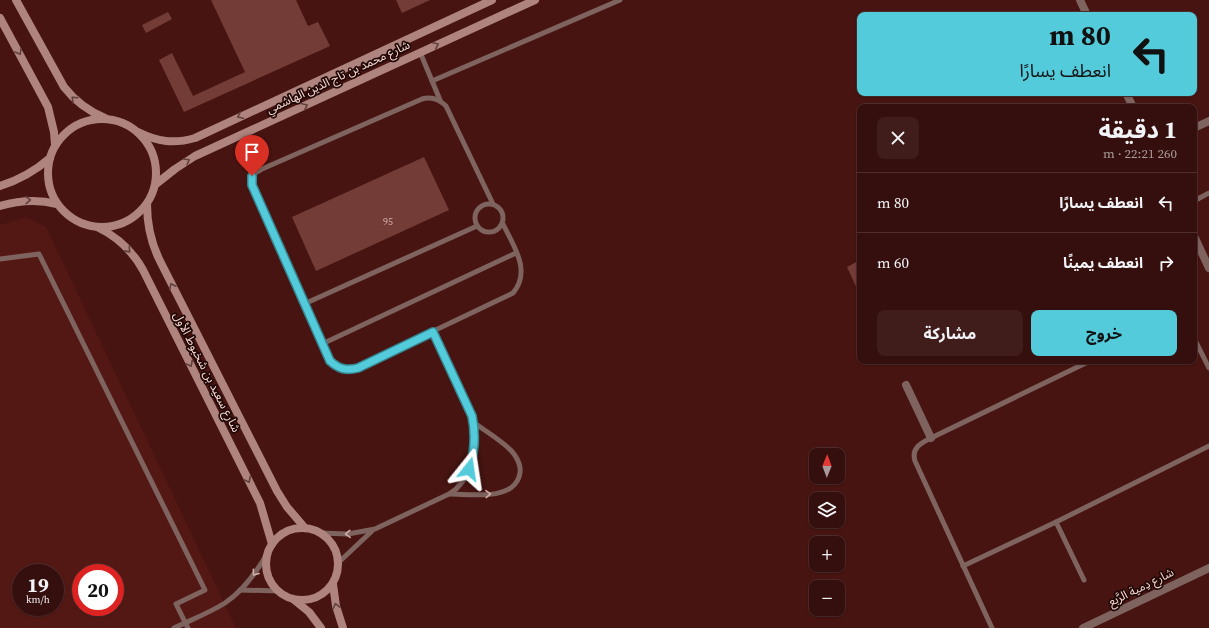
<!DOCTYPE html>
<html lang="ar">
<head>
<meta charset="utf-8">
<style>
	body { margin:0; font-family:"Source Serif 4","Noto Sans Arabic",serif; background:#401d1b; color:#f1f3f6; direction:rtl; height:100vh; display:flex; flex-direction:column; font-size:15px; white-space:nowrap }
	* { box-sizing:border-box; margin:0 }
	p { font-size:13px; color:#aa9c9d }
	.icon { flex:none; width:22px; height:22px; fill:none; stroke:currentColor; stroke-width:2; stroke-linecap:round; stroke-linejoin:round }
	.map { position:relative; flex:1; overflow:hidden; direction:ltr }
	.panel { position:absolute; left:857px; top:104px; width:340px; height:260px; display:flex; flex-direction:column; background:#350f0d; border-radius:8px; box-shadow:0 1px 3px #0004,0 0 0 1px #4f2f2e; direction:rtl }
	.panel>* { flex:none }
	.top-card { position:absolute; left:857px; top:12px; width:340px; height:84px; border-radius:8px; box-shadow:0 1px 3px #0004,0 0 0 1px #4f2f2e; direction:rtl; background:#53cbdb; color:#111; overflow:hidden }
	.needle { width:26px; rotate:1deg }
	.controls { position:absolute; left:809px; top:448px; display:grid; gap:8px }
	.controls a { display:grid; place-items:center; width:36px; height:36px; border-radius:8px; background:#350f0d; box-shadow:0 1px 3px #0004,0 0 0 1px #4f2f2e; font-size:20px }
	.speed { position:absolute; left:12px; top:564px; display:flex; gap:8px; font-size:20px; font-weight:700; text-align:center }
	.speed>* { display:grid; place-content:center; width:52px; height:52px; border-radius:50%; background:#350f0d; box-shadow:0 1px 3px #0004,0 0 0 1px #4f2f2e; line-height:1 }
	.speed small { font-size:10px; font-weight:400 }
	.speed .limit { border:6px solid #d22; background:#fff; color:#111 }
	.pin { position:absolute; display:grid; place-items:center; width:34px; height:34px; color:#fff; margin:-41px -17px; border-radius:50% 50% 50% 0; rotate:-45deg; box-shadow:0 0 4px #0007 }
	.pin .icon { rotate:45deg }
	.me { position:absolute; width:44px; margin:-22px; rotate:15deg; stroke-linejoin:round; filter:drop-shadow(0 0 3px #0008) }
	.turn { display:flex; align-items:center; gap:14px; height:84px; padding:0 20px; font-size:18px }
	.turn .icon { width:52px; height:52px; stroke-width:2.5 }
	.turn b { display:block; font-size:28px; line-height:34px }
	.round { display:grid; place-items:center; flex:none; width:42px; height:42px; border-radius:8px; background:#401d1b }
	.overview { display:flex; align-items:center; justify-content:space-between; height:68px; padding:0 20px }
	h1 { font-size:24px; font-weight:700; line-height:30px }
	.button { display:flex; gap:8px; margin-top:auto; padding:8px 20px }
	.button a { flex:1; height:46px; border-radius:8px; background:#53cbdb; color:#111; font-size:16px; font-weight:700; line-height:46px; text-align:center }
	.button a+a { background:#401d1b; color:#f1f3f6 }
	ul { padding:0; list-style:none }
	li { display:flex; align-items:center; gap:12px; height:60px; padding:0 20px; border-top:1px solid #4f2f2e }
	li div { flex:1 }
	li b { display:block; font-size:15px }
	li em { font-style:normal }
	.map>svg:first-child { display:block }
	.built { fill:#531814; fill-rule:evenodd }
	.building { fill:#733c36 }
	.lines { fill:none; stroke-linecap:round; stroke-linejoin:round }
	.lane { stroke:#7e635f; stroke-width:5 }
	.street { stroke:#7e635f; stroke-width:8 }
	.secondary { stroke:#af847e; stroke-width:8 }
	.oneway { stroke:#60403d }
	.oneway2 { stroke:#cfafaa }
	.route-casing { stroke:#36848e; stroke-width:10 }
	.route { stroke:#53cbdb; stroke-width:7 }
	.labels { text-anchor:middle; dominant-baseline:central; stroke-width:3.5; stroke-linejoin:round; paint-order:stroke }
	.number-label { font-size:10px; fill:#d9b1ac }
	.street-label { font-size:12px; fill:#fbd8d3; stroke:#1f0907 }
</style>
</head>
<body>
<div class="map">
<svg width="1209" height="628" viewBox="0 0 1209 628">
	<rect width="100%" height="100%" fill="#471411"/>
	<path class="built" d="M27,217L46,227L236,628H0V225ZM21,573H55V607H21ZM81,573H115V607H81Z"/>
	<g class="building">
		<path d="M211,0H296L308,26L318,22L330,46L184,112L159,60L172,53L193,96L245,72Z"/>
		<path d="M396,0H430L402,13Z"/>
		<path d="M168,12L172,19L146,33L142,25Z"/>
		<path d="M424,157L449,210L316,271L292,217Z"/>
		<path d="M860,260V295L847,267Z"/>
	</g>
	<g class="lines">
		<g class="lane">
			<path d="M420,52L440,100"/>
			<path d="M432,81L620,0"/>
			<path d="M1194,201L1209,193"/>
			<circle cx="489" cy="218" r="14"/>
			<path d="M493,204L446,106C439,99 432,96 422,99L262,169L255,173L252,180L254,190L330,361C339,369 346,371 358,367L513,293C532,271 513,245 503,224"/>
			<path d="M0,259L39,254L205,590L176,604L188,628"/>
			<path d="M304,304L477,226"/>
			<path d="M1194,338L1209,368"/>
			<path d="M322,344L516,253"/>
			<path d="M450,494C470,494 511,501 519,477C522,469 519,461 514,454C506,443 485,431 473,422"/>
			<path d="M1056,522L1084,580"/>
			<path d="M320,533L348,534L375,529L449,494L456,489L463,481L469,469L473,457L475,441V428L468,405L433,332"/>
			<path d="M338,563L372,531"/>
			<path d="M963,566L1056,522L1209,446"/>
			<path d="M240,590L279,591"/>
			<path d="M174,628C191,620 209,613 225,603C243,591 256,573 267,554"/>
			<path d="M992,628L915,461C911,448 921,443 931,438L1090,361"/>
		</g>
		<g class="street">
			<path d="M1080,0L1087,15"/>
			<path d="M1126,93L1133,107"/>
			<path d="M1194,128L1209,121"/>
			<path d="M1194,236L1209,268"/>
			<path d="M906,385L931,438"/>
			<path d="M1083,628L1209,568"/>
		</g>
		<g class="secondary">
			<path d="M16,0L64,87C75,101 88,111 105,118"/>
			<path d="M0,18L48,107L54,132L55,145"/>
			<circle cx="102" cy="173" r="54"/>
			<path d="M138,132C158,142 174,144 195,138L492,0"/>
			<path d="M156,184L175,169L195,156L535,0"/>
			<path d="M0,186C19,180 35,171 50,158"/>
			<path d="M147,204C147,225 151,243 160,261L277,491L287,507L305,528"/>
			<path d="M0,206C20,200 37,199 57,204"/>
			<path d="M97,227C118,237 132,250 143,270L260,503L272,544"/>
			<circle cx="302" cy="564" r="36"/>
			<path d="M333,584L336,606L343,628"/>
			<path d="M293,599L309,612L321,628"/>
		</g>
	</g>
	<defs><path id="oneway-chevron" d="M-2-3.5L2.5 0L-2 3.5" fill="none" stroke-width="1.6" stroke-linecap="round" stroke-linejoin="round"/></defs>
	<g class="oneway">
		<use href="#oneway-chevron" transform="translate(436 45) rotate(-25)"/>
		<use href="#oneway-chevron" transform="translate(19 52) rotate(61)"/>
		<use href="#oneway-chevron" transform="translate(74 99) rotate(-137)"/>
		<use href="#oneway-chevron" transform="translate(305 106) rotate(-25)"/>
		<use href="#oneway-chevron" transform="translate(240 116) rotate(155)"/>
		<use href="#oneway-chevron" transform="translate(187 161) rotate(-30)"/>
		<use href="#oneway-chevron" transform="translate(28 200) rotate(-3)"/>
		<use href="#oneway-chevron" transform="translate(128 250) rotate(48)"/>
		<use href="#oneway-chevron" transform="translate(172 286) rotate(-117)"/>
		<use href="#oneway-chevron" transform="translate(190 364) rotate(63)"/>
		<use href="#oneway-chevron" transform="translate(248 480) rotate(63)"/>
		<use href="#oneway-chevron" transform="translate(336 606) rotate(-104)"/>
	</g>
	<g class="oneway2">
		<use href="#oneway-chevron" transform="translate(488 494) rotate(-2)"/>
		<use href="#oneway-chevron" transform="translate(348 534) rotate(176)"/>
		<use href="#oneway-chevron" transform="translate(255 573) rotate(126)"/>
	</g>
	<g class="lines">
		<g class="route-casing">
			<path id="route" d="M252,176V185L330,361C339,369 346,371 358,368L433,332L472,416C476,435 475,451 469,469"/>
		</g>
		<use href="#route" class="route"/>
	</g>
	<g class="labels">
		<g class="number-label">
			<text x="388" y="221">95</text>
		</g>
		<g class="street-label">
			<text transform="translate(338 77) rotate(-25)">شارع محمد بن تاج الدين الهاشمي</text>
			<text transform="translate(207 372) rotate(63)">شارع سعيد بن شخبوط الأول</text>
			<text transform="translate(1141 587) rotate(-26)">شارع دِمية الرَّبع</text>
		</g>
	</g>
</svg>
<div class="controls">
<a><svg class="needle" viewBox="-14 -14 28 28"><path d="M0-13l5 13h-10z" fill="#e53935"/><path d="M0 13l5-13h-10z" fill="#aa9c9d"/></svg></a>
<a><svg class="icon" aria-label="layers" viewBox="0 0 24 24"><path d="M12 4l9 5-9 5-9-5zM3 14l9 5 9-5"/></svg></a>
<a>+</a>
<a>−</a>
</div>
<div class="speed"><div>19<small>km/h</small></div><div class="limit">20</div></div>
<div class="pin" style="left:252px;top:176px;background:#d93025"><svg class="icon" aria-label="arrive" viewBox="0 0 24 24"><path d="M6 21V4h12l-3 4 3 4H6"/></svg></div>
<svg class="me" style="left:469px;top:469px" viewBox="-20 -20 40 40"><path d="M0-17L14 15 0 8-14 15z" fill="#53cbdb" stroke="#fff" stroke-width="4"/></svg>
<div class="top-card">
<div class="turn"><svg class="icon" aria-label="left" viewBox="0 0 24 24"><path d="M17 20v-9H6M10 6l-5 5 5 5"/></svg><div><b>80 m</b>انعطف يسارًا</div></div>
</div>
<section class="panel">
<div class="overview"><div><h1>1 دقيقة</h1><p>260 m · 22:21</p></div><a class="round"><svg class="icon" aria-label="close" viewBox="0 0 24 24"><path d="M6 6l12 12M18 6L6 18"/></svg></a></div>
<ul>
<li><svg class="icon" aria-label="left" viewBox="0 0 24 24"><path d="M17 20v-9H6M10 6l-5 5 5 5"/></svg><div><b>انعطف يسارًا</b></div><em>80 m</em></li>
<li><svg class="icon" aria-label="right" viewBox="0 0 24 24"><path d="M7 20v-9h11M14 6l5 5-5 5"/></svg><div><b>انعطف يمينًا</b></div><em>60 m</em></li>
</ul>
<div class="button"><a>خروج</a><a>مشاركة</a></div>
</section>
</div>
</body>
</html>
